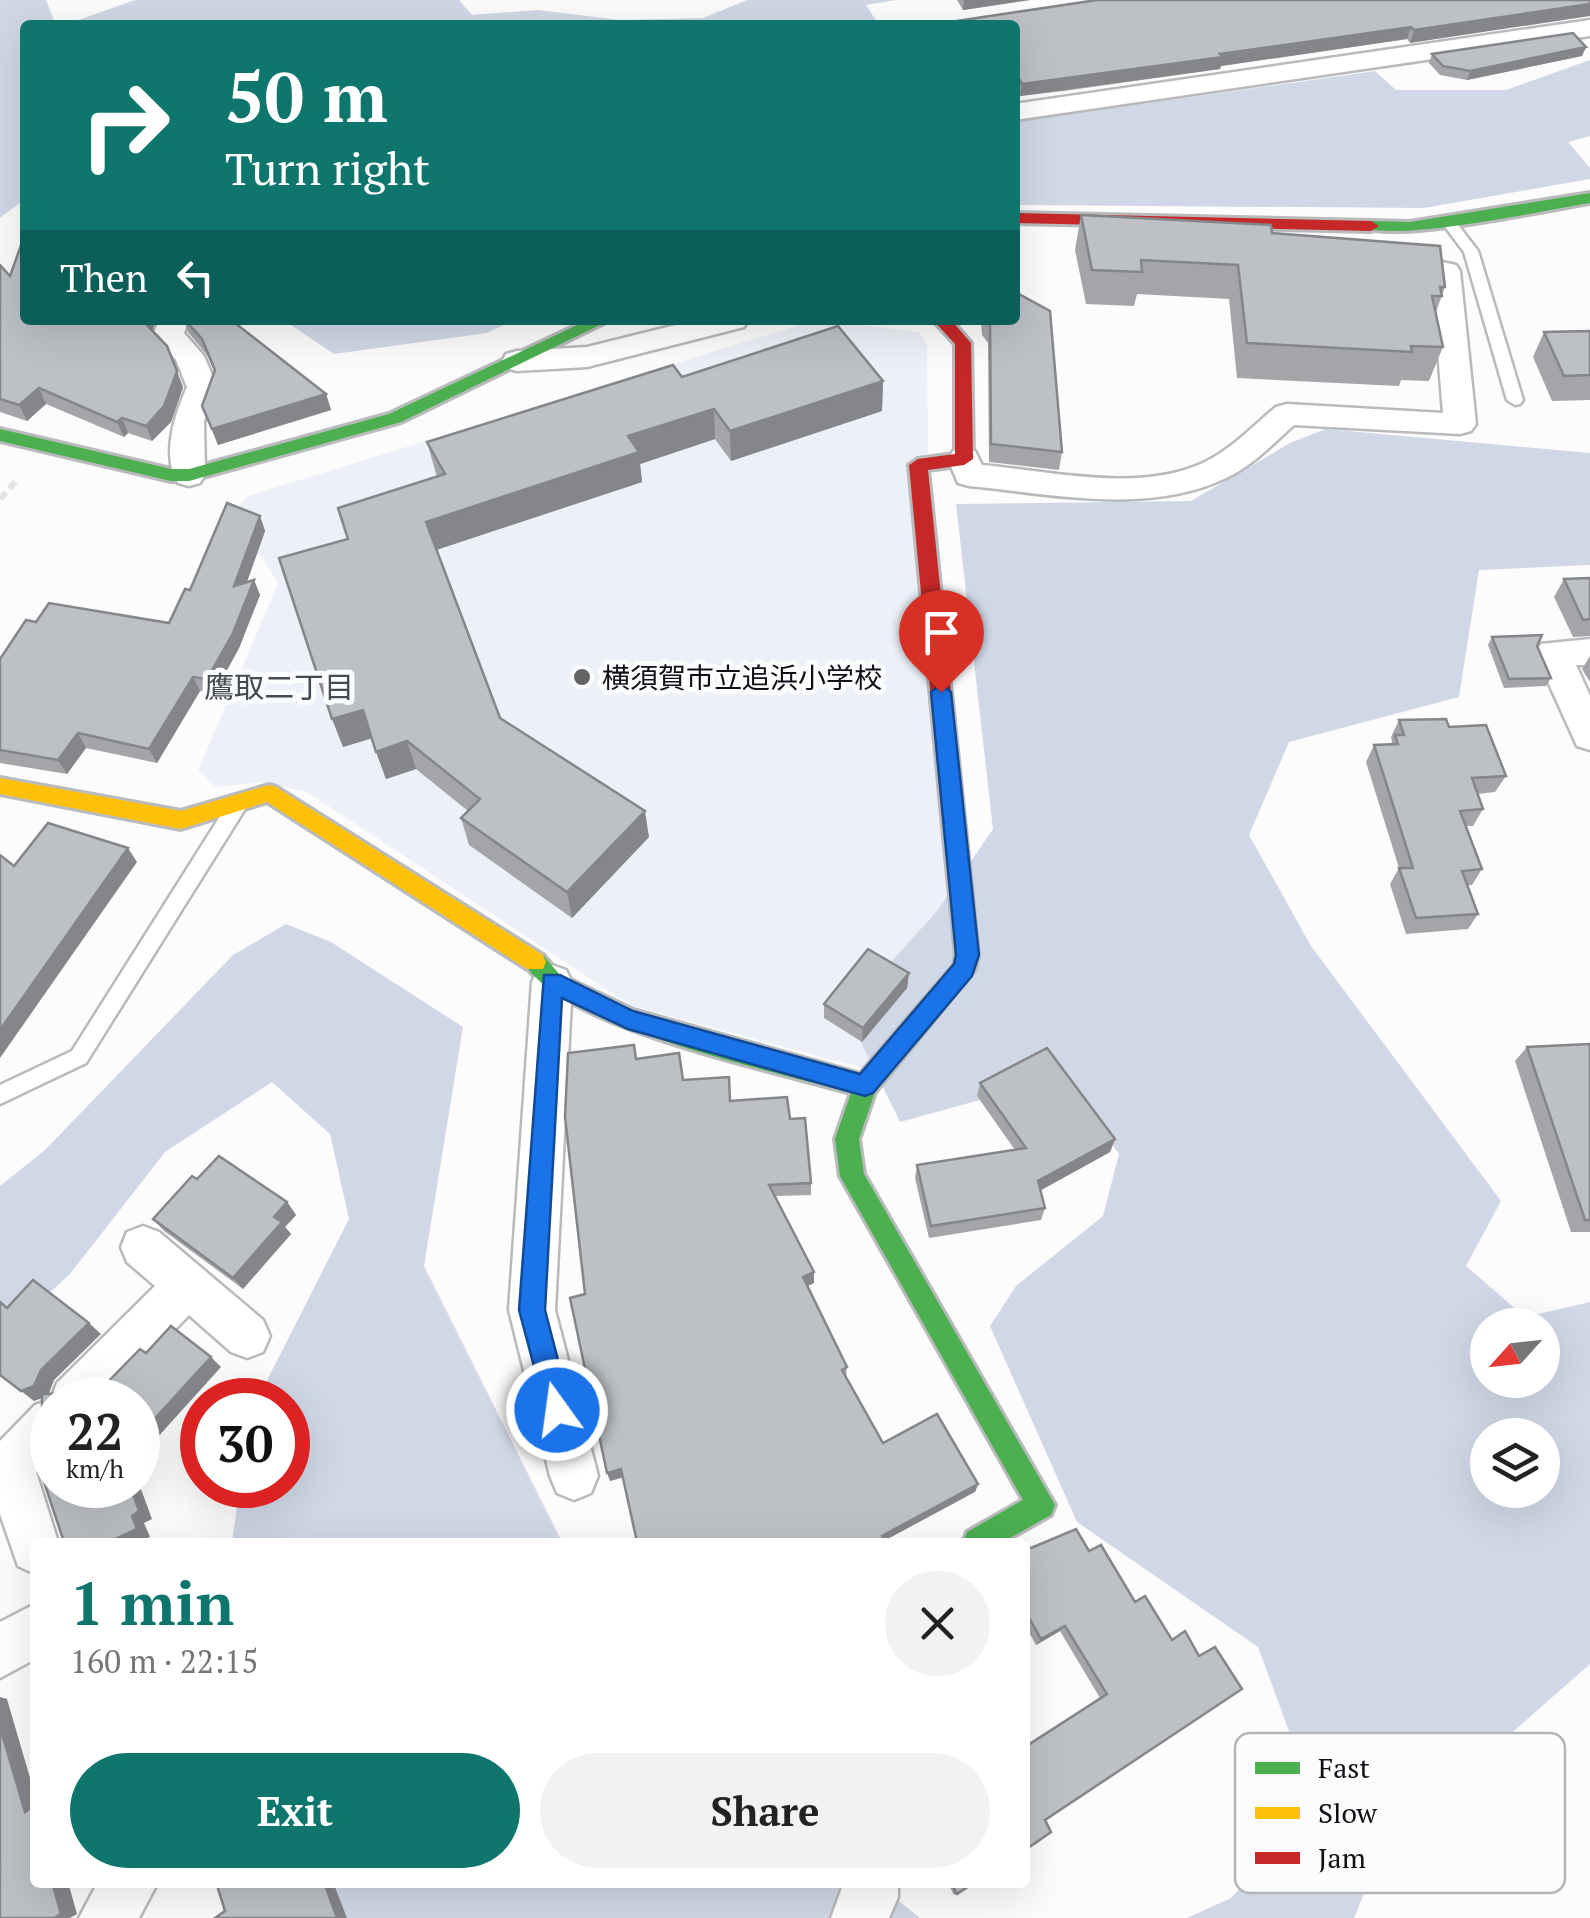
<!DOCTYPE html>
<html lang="en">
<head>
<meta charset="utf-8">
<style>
	body { margin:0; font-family:"PT Serif","Noto Sans JP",serif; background:#f2f2f2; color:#222; height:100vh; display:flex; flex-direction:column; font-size:38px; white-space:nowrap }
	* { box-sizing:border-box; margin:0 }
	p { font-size:32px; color:#767676 }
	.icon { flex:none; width:55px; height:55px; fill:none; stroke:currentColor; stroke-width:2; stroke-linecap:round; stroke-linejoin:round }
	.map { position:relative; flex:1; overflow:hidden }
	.details { position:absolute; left:30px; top:1538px; width:1000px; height:350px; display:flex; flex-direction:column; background:#fff; border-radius:10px; box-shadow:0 10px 40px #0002 }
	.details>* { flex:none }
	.guide { position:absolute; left:20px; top:20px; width:1000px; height:305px; border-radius:10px; box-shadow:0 10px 40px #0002; background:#0f766e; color:#fff; overflow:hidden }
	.needle { width:65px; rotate:243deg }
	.buttons { position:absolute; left:1470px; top:1308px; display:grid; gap:20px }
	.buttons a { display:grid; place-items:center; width:90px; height:90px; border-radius:50%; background:#fff; box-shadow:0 10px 40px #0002; font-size:50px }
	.speed { position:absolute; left:30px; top:1378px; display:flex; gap:20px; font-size:50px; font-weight:700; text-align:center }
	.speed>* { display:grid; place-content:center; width:130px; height:130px; border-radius:50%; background:#fff; box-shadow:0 10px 40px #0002; line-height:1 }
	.speed small { font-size:25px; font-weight:400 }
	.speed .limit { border:15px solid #d22; background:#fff; color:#111 }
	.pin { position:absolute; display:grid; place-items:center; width:85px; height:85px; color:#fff; margin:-102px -42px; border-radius:50% 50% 50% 0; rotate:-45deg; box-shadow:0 0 10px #0007 }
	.pin .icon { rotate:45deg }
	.me { position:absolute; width:110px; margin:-55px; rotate:346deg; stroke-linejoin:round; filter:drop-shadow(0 0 8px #0008) }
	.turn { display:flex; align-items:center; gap:35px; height:210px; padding:0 40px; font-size:45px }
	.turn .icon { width:130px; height:130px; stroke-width:2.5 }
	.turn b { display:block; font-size:70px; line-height:85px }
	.then { display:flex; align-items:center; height:95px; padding:0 40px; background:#0003; gap:20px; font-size:38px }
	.round { display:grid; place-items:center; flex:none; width:105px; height:105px; border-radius:52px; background:#f2f2f2 }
	.head { display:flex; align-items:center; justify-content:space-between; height:170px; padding:0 40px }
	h1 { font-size:60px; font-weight:700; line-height:75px; color:#0f766e }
	.cta { display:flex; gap:20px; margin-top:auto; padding:20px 40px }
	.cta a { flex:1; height:115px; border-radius:60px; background:#0f766e; color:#fff; font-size:40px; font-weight:700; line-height:115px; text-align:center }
	.cta a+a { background:#f2f2f2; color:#222 }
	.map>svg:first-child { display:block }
	.built { fill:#edf0f8 }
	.forest { fill:#d0d8e7; fill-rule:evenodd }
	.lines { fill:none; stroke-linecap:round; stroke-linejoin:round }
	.lane-casing { stroke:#b9babc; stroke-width:5 }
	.street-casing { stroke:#b9babc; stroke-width:5 }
	.fast-casing { stroke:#b9babc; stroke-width:6 }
	.slow-casing { stroke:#b9babc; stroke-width:6 }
	.jam-casing { stroke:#b9babc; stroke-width:6 }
	.path { stroke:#e3e4e4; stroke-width:6; stroke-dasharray:9 5; stroke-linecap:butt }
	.lane { fill:#fff; fill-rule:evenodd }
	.street { fill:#fff; fill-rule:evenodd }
	.fast { fill:#4caf50; fill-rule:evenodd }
	.slow { fill:#ffc107; fill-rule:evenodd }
	.jam { fill:#c62828; fill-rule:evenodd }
	.wall { fill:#a3a5a9 }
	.shaded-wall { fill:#84868a }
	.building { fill:#bdc0c5; stroke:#84868a; stroke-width:2.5 }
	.route { fill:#1a73e8; stroke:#114b97; stroke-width:2.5 }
	.poi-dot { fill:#616365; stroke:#fbfcfd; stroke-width:4 }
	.labels { text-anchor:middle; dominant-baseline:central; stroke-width:10; stroke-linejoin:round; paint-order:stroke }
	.poi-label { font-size:28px; fill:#0e1013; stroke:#fbfcfd; text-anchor:start }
	.neighbourhood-label { font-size:30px; fill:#464a52; stroke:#fbfcfd }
	.key { fill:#fbfcfd; stroke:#b4b5b7; stroke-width:2.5 }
	.key-label { font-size:28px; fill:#0e1013 }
</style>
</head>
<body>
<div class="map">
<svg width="1590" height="1918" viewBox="0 0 1590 1918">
	<rect width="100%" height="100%" fill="#fcfcfc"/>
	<path class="built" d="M816,320L919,332L927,343L928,453L955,959L863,1068L632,1006L307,792L261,782L216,787L198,771L278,584L262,556L217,533L248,496Z"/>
	<g class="forest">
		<path d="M0,0H46L56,25H25V199L0,218Z"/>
		<path d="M135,0H459L472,15L538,10L620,20L703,18L747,0H897L866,5L879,25H64Z"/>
		<path d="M1590,60V136L1568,142L1590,168V179L1424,208L1015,205V122L1375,71L1396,90H1506Z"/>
		<path d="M515,320L487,333L334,354L285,321Z"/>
		<path d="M1326,429L1590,453V565L1479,570L1459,697L1289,742L1249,835L1311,946L1501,1201L1466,1266L1525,1317L1590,1302V1664L1384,1845L1354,1918H1187L1231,1898L1317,1807L1258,1647L1077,1522L990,1326L1016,1286L1103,1216L1119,1154L1063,1077L900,1122L846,1012L937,911L993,829L956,504L1191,501L1292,442ZM1488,1325H1542V1380H1488ZM1488,1435H1542V1490H1488Z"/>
		<path d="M286,924L331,942L463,1027L424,1266L562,1542H232L240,1485H288V1400H257L349,1219L330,1134L272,1082L165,1152L70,1274L0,1338V1186L45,1150L233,955Z"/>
		<path d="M325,1882L877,1883L920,1918H313Z"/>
	</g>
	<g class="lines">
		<g class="lane-casing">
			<g id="lane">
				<path d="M1442,217H1452L1478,251L1523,400L1520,404L1515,405L1507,400L1464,252L1440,220Z"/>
				<path d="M238,797L247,804L245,809L86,1063L0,1104V1085L72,1051L231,799Z"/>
			</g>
		</g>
		<g class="street-casing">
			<g id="street">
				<path d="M1590,20V36L1015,120V104Z"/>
				<path d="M1392,251L1456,265L1460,271L1476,424L1471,431L1460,434L1294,425C1274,443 1253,465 1228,477C1149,516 1052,494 969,486L958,483L948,459L953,451L964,448L975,451L982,465C1051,471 1138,493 1203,463C1231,450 1253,426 1276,407L1287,404L1443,413L1432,277L1382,266L1378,260L1382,254Z"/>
				<path d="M159,320H189L184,333L204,356L217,387L204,421L205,475L200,483L189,486L178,483C161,455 175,414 187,387L176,360L153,335Z"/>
				<path d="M696,320H748L744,327L587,367L517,371L506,368L502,361L506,354L517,351L587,347Z"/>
				<path d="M1590,639V665H1576L1590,696V750L1577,746L1535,653L1541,644Z"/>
				<path d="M552,965L566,970L572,982L555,1310L598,1476L591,1493L574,1500L557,1493L550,1476L509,1310L532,982L538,970Z"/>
				<path d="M143,1226L159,1232L263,1320L270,1336L263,1352L247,1358L231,1352L189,1315L107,1400H52V1456L36,1472L58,1542H35V1574L18,1566L0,1514V1441L35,1405L51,1399L57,1383L155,1286L127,1262L121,1247L127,1232Z"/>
				<path d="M35,1604V1659L0,1678V1622Z"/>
				<path d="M98,1882H158L139,1918H79Z"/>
				<path d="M844,1882H898V1897L889,1918H831Z"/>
			</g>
		</g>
		<g class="fast-casing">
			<g id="fast">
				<path d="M1590,193V203C1551,209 1389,244 1363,226L1371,221L1410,222Z"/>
				<path d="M588,320H610L401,422L189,481H171L0,441V429L171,469H189L389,414Z"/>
				<path d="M955,828L966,837L978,955L975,969L875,1092L859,1139L864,1174L1055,1505L1051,1515L1003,1542H963L967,1532L1023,1500L840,1176L835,1139L851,1093C779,1072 556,1026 524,962L527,955H543L560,975L633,1010L860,1074L954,965L956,955L944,837Z"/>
			</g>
		</g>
		<g class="slow-casing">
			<path id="slow" d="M0,778L181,811L269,785L276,787L543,955L546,962L543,969H527L267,802L181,829L0,794Z"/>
		</g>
		<g class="jam-casing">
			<g id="jam">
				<path d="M1015,213L1371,221L1379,226L1371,231L1015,223Z"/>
				<path d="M933,320H951L971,343L973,459L964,465L928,470L966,837L955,846L944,837L909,465L918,459L955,454V344Z"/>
			</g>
		</g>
		<path class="path" d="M0,499L16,481"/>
		<use href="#lane" class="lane"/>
		<use href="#street" class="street"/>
		<use href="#fast" class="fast"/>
		<use href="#slow" class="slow"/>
		<use href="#jam" class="jam"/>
	</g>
	<g class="wall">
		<path d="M957,0H1030L963,10Z"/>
		<path d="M1590,0L1410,43L1407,39L1221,66L1220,69L1064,91L1020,96L1018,93L1015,25Z"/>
		<path d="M1586,47L1582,56L1467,80L1440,75L1429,63L1432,54Z"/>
		<path d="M1081,215L1272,233L1445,287L1436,312L1443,347L1429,381L1401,380L1399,386L1237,378L1229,299L1137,294L1134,306L1086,304L1075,250Z"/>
		<path d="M0,265L10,276L152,331L183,387L171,422L152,441L128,433L124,437L46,404L27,421L0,412Z"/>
		<path d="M184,320H238L239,326L326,394L331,410L218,445L202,406L214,371L207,355L188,332Z"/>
		<path d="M981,320H1015L1062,452L1059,470L989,462L988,343L982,335Z"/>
		<path d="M1590,331V400L1552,401L1533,357L1544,332Z"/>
		<path d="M682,377L883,381L882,411L731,461L715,439L640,464L642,482L436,550L500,718L649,837L572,918L469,845L461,818L468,811L416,769L386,779L372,738L343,747L348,539L437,477L427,442Z"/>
		<path d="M260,516L265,531L247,582L254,580L260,595L239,648L214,694L200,691L157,763L86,748L67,774L0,763V659L36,622L169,623L190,590Z"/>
		<path d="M1590,578V636L1573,637L1554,597L1564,579Z"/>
		<path d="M1492,637L1537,646L1551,678L1546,686L1504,688L1488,645Z"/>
		<path d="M1590,656V682L1582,669Z"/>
		<path d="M1399,720L1449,727L1506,776L1495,792L1477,794L1483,809L1473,826H1466L1482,869L1472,885H1467L1478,914L1468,929L1406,934L1390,884L1399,868L1366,762L1374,745L1391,744L1392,741L1391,737Z"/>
		<path d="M909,973L907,988L862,1042L824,1018V1004Z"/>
		<path d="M1590,1044V1232H1571L1515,1061L1527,1047Z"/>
		<path d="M636,1059L730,1101L790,1119L811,1183V1195L775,1196L814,1272V1283L807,1286L847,1367L846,1377L883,1443L978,1484L975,1492L623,1477L610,1481L585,1294Z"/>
		<path d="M980,1083L1115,1139L1110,1152L1041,1190L1045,1208L1041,1220L929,1238L915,1178L917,1165L1015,1150L977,1096Z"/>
		<path d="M197,1179L287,1202L296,1215L285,1227L291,1234L243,1289L164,1231L153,1219Z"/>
		<path d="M1025,1542L1026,1548L1089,1551L1135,1602L1172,1640L1045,1820L1100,1698L1060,1631L1036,1645L1025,1625Z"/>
		<path d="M947,1882H975L954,1895Z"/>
	</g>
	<g class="shaded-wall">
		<path d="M964,0H1030L963,10Z"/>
		<path d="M1590,4V16L1410,43L1414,30Z"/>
		<path d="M1411,27L1407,39L1221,66L1220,69L1020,96L1022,84Z"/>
		<path d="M1586,47L1582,56L1467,80L1470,71Z"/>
		<path d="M1020,80L1018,93H1015V81Z"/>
		<path d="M145,320H156L150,338L144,322Z"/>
		<path d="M177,371L183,387L171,422L152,441L146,426Z"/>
		<path d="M883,381L882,411L731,461L730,431Z"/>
		<path d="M39,388L46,404L27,421L19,405Z"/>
		<path d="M326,394L331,410L218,445L212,429Z"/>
		<path d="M714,409L715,439L640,464L642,482L433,551L426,522L628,436Z"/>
		<path d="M122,418L128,433L124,437L117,422Z"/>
		<path d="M260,516L265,531L240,601L234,586Z"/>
		<path d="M254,580L260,595L239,648L214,694L207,679Z"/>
		<path d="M193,677L200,691L157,763L149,749Z"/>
		<path d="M363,710L373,738L343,747L332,719Z"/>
		<path d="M78,733L86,748L67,774L58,760Z"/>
		<path d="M407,741L416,769L386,779L376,752Z"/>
		<path d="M645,811L649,837L572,918L567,892Z"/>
		<path d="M128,848L137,862L0,1058V1030Z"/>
		<path d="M909,973L907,988L862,1042L863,1028Z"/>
		<path d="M1115,1139L1110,1152L1034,1194L1038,1181Z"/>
		<path d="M287,1202L296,1215L285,1227L291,1234L243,1289L233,1278L274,1217Z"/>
		<path d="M814,1272V1283L803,1288V1277Z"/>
		<path d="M89,1323L101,1334L54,1380L48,1396L34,1401L21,1391Z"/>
		<path d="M211,1357L221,1367L138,1459V1437Z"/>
		<path d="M621,1469L624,1477L610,1481L607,1473Z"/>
		<path d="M138,1481L152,1519L144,1523L150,1537L137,1542H109L132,1516L130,1485H138Z"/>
		<path d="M978,1484L975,1492L882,1542V1536Z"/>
		<path d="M1065,1626L1060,1631L1036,1645L1041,1639Z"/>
		<path d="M0,1697L7,1699L35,1795V1822L25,1812L0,1727Z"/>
		<path d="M52,1882H68L77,1914L70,1918H54Z"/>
		<path d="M324,1882H333L347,1918H337Z"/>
	</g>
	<g class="building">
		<path d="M1097,0H1590V4L1414,30L1411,27L1220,54L1223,57L1022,84L1020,80L1015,81V25H930Z"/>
		<path d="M1573,33L1586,47L1470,71L1443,66L1432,54Z"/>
		<path d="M1081,215L1271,225L1272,233L1440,246L1445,287H1440L1442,296H1432L1443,347L1411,346L1412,352L1247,343L1238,265L1141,260L1142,272L1092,270Z"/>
		<path d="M25,234V320H145L144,322L167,346L177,371L164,406L146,426L122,418L117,422L39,388L19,405L0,399V265L10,276Z"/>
		<path d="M1015,292L1050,311L1062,452L991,444L990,324L987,320H1015Z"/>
		<path d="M185,320H235V323L326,394L212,429L202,406L215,370L202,339Z"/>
		<path d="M838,326L883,381L730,431L714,409L628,436L639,452L426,522L500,718L645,811L567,892L461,818L480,799L407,741L376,752L363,710L332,719L279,558L348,539L338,508L445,474L427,442L673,365L682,377Z"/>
		<path d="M1590,331V375L1564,376L1544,332Z"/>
		<path d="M227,503L260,516L234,586L254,580L233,633L207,679L193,677L149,749L78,733L58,760L0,750V659L26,620L36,622L49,603L169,623L185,589L190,590Z"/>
		<path d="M1590,578V619L1583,620L1564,579Z"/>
		<path d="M1542,635L1537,646L1551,678L1509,679L1492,637Z"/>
		<path d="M1446,719L1449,727L1486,725L1506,776L1472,778L1483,809L1460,811L1482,869L1462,871L1478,914L1416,918L1399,868H1413L1374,745L1398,744L1395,735H1404L1399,720Z"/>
		<path d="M48,823L128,848L0,1030V855L14,866Z"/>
		<path d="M868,949L909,973L863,1028L824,1004Z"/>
		<path d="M1590,1044V1220H1585L1527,1047Z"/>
		<path d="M634,1045L636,1059L679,1053L683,1080L729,1077L730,1101L787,1097L790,1119L805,1118L811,1183L769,1185L814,1272L803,1277L847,1367L842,1370L883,1443L937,1414L978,1484L882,1536L885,1542H637L621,1469L607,1473L570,1298L585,1294L565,1117L568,1053Z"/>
		<path d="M1047,1048L1115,1139L1038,1181L1045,1208L931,1226L917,1165L1026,1148L980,1083Z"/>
		<path d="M219,1156L287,1202L274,1217L282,1222L233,1278L153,1219L192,1176L197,1179Z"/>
		<path d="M33,1280L89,1323L41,1370L34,1386L21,1391L0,1375V1302L7,1308Z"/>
		<path d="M171,1326L211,1357L138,1437V1400H52V1417L42,1409V1394L97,1393L140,1349L146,1353Z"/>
		<path d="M52,1457V1485H130L139,1511L132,1516L137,1529L109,1542H64L38,1464Z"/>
		<path d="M1076,1529L1089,1551L1101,1545L1135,1602L1145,1596L1172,1640L1185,1631L1199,1656L1215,1647L1242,1689L1045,1820L1051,1832L1025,1850V1747L1107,1694L1065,1626L1041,1639L1025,1611V1542H1022L1025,1541L1026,1548H1031Z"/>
		<path d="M0,1727L25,1812L31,1808L35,1822V1882H52L61,1914L54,1918H0Z"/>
		<path d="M216,1882H324L337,1918H215L225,1911Z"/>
		<path d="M950,1882H975L957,1894Z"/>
	</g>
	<path class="route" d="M941,684L951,692L979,955L972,976L873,1093L865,1096L628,1029L562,998L545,1310L571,1410L567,1419L557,1423L548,1419L519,1310L544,975H560L633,1011L860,1074L954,964L956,955L931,692Z"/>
	<circle class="poi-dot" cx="582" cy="677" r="10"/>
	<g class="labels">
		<g class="poi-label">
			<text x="602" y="677">横須賀市立追浜小学校</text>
		</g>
		<g class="neighbourhood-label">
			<text x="279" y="687">鷹取二丁目</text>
		</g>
	</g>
	<rect x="1235" y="1733" width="330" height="160" rx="15" class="key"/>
	<rect x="1255" y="1762" width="45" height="12" fill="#4caf50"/>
	<rect x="1255" y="1807" width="45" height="12" fill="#ffc107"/>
	<rect x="1255" y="1852" width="45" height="12" fill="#c62828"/>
	<g class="key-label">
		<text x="1318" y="1778">Fast</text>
		<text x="1318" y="1823">Slow</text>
		<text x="1318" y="1868">Jam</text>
	</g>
</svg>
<div class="buttons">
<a><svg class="needle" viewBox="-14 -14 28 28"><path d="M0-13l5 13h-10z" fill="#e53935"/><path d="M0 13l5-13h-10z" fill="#767676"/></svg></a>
<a><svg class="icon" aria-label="layers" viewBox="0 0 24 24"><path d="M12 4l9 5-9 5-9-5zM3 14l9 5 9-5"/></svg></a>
</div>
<div class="speed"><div>22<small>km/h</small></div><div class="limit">30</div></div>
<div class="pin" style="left:941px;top:692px;background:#d93025"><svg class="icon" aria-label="arrive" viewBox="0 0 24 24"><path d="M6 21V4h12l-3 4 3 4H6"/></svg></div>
<svg class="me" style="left:557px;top:1410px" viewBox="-20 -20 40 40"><circle r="17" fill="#1a73e8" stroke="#fff" stroke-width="3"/><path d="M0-11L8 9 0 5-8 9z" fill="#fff"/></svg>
<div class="guide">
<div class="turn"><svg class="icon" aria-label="right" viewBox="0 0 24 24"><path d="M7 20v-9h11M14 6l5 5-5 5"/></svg><div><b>50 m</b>Turn right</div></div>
<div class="then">Then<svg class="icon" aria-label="left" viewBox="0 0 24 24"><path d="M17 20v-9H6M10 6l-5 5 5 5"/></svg></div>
</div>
<section class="details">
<div class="head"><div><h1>1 min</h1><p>160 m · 22:15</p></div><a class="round"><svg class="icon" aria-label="close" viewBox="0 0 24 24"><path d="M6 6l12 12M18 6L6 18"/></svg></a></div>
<div class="cta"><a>Exit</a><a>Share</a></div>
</section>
</div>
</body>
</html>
